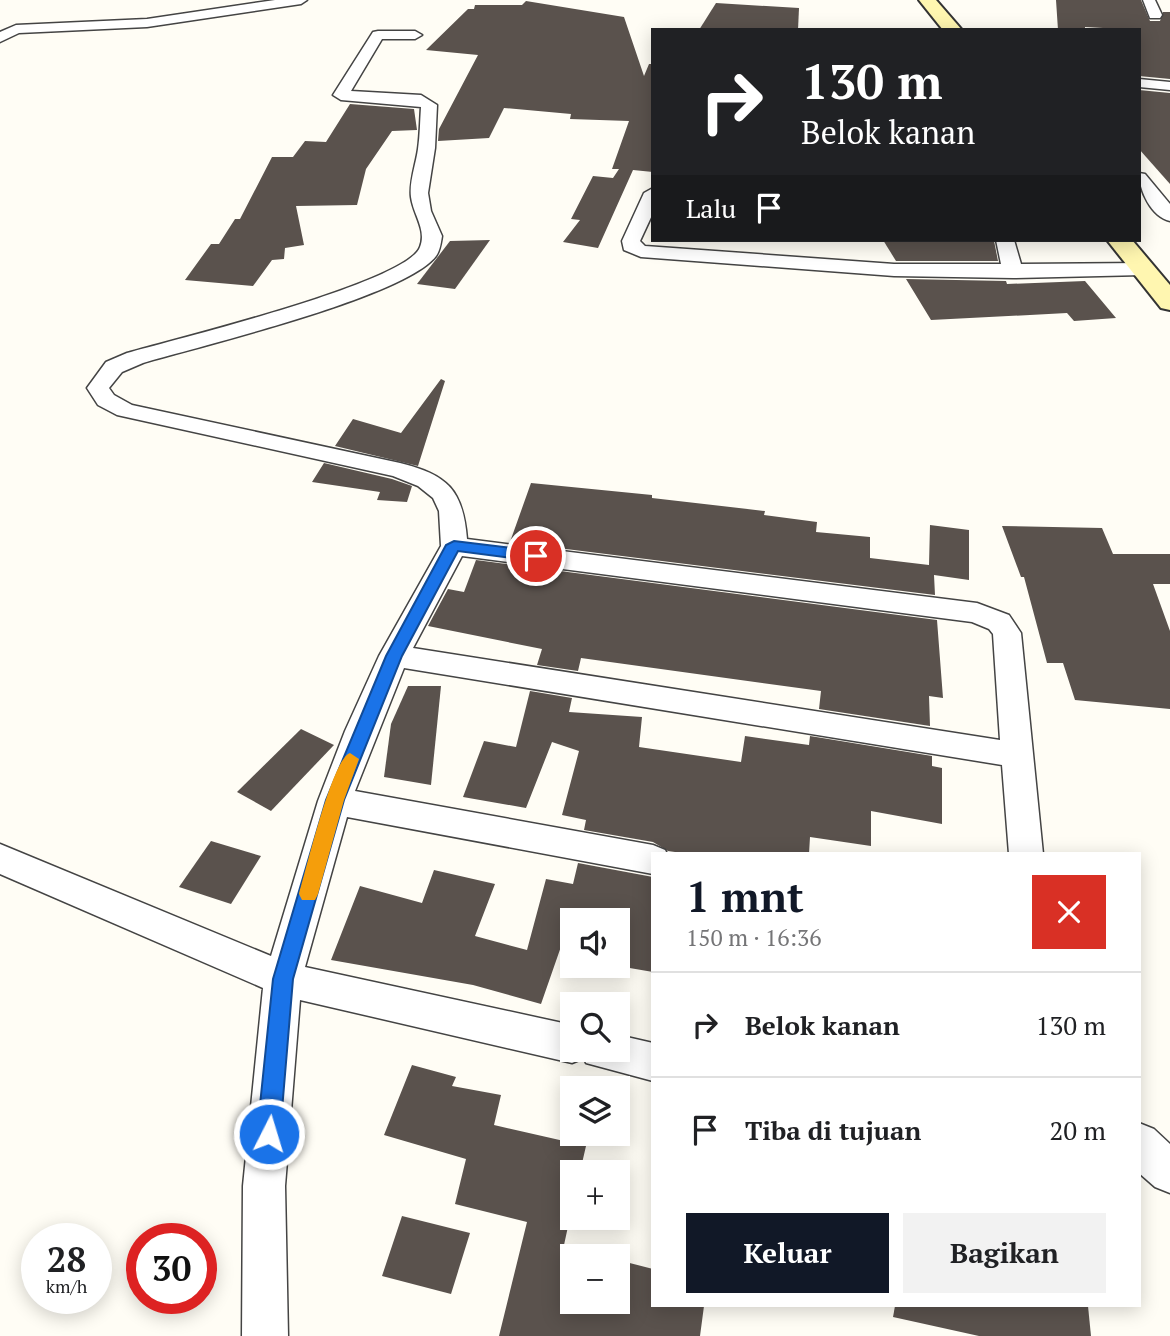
<!DOCTYPE html>
<html lang="id">
<head>
<meta charset="utf-8">
<style>
	body { margin:0; font-family:"PT Serif",serif; background:#f2f2f2; color:#202124; height:100vh; display:flex; flex-direction:column; font-size:26px; white-space:nowrap }
	* { box-sizing:border-box; margin:0 }
	p { font-size:23px; color:#757577 }
	.icon { flex:none; width:38px; height:38px; fill:none; stroke:currentColor; stroke-width:2; stroke-linecap:round; stroke-linejoin:round }
	.map { position:relative; flex:1; overflow:hidden }
	.details { position:absolute; left:651px; top:852px; width:490px; height:455px; display:flex; flex-direction:column; background:#fff; border-radius:0px; box-shadow:0 4px 18px #0003 }
	.details>* { flex:none }
	.banner { position:absolute; left:651px; top:28px; width:490px; height:214px; border-radius:0px; box-shadow:0 4px 18px #0003; background:#202124; color:#fff; overflow:hidden }
	.fabs { position:absolute; left:560px; top:908px; display:grid; gap:14px }
	.fabs a { display:grid; place-items:center; width:70px; height:70px; border-radius:0px; background:#fff; box-shadow:0 4px 18px #0003; font-size:35px }
	.speed { position:absolute; left:21px; top:1223px; display:flex; gap:14px; font-size:35px; font-weight:700; text-align:center }
	.speed>* { display:grid; place-content:center; width:91px; height:91px; border-radius:50%; background:#fff; box-shadow:0 4px 18px #0003; line-height:1 }
	.speed small { font-size:18px; font-weight:400 }
	.speed .limit { border:10px solid #d22; background:#fff; color:#111 }
	.pin { position:absolute; display:grid; place-items:center; width:60px; height:60px; color:#fff; margin:-30px; border:4px solid #fff; border-radius:50%; box-shadow:0 2px 7px #0007 }
	.me { position:absolute; width:77px; margin:-38px; rotate:5deg; stroke-linejoin:round; filter:drop-shadow(0 0 5px #0008) }
	.turn { display:flex; align-items:center; gap:24px; height:147px; padding:0 35px; font-size:32px }
	.turn .icon { width:91px; height:91px; stroke-width:2.5 }
	.turn b { display:block; font-size:49px; line-height:60px }
	.then { display:flex; align-items:center; height:66px; padding:0 35px; background:#0003; gap:14px; font-size:26px }
	.round { display:grid; place-items:center; flex:none; width:74px; height:74px; border-radius:0px; background:#f2f2f2 }
	.headline { display:flex; align-items:center; justify-content:space-between; height:119px; padding:0 35px }
	h1 { font-size:42px; font-weight:800; line-height:52px; color:#111827 }
	.primary-button { display:flex; gap:14px; margin-top:auto; padding:14px 35px }
	.primary-button a { flex:1; height:80px; border-radius:0px; background:#111827; color:#fff; font-size:28px; font-weight:800; line-height:80px; text-align:center }
	.primary-button a+a { background:#f2f2f2; color:#202124 }
	ul { padding:0; list-style:none }
	li { display:flex; align-items:center; gap:21px; height:105px; padding:0 35px; border-top:2px solid #e0e0e0 }
	li div { flex:1 }
	li b { display:block; font-size:26px }
	li em { font-style:normal }
	.map>svg:first-child { display:block }
	.building { fill:#5a524d }
	.lines { fill:none; stroke-linecap:round; stroke-linejoin:round }
	.street-casing { stroke:#444; stroke-width:3 }
	.secondary-casing { stroke:#333; stroke-width:4 }
	.street { fill:#fff; fill-rule:evenodd }
	.secondary { fill:#fff6b0; fill-rule:evenodd }
	.route { fill:#1a73e8; stroke:#114b97; stroke-width:2 }
	.slow { fill:#f59e0b }
</style>
</head>
<body>
<div class="map">
<svg width="1170" height="1336" viewBox="0 0 1170 1336">
	<rect width="100%" height="100%" fill="#fffdf5"/>
	<g class="building">
		<path d="M1056,0H1141L1150,21H1160L1163,12H1170V79L1139,76V30L1085,27V30H1058Z"/>
		<path d="M526,1L624,17L644,76L649,64H653V172L633,170L598,248L563,242L580,220L571,219L593,176L613,178L619,169H612L629,121L570,119L571,114L504,108L489,138L438,141L439,129L478,55L426,50L468,9H474L475,5H522Z"/>
		<path d="M716,3L799,8L798,30H699Z"/>
		<path d="M1139,90L1170,93V184L1139,149Z"/>
		<path d="M350,104L414,109L417,130L392,131L366,169L357,205L296,206L304,245L285,248L284,259L272,260L253,286L185,280L211,244H219L235,219H240L272,157H293L305,141L326,142Z"/>
		<path d="M490,240L455,289L417,284L450,241Z"/>
		<path d="M883,240L994,241L998,261H896Z"/>
		<path d="M906,279L1006,281L1007,284L1085,281L1116,318L1074,321L1067,313L931,320Z"/>
		<path d="M441,379L445,381L418,466L335,446L353,419L401,433Z"/>
		<path d="M324,463L392,479L412,486L407,502L377,500L380,492L312,482Z"/>
		<path d="M531,483L652,495V498L765,511L764,515L817,522L816,532L870,537V558L929,565L930,525L969,530V580L934,575L935,595L510,542Z"/>
		<path d="M1002,526L1102,528L1113,554H1170V584H1153L1170,631V709L1075,700L1063,663H1047L1024,577H1021Z"/>
		<path d="M476,560L937,620L943,698L929,696L930,726L819,709L821,691L581,658L578,671L537,665L542,649L428,626L448,589L464,592Z"/>
		<path d="M408,686H441L431,785L384,777L391,724Z"/>
		<path d="M530,691L572,698L569,712L642,717L639,747L741,762L745,736L809,745L810,736L932,756V766L942,768V824L871,811V846L810,837L809,854H689L668,851L653,842L584,830L586,820L562,815L579,751L552,742L526,808L463,797L484,741L516,747Z"/>
		<path d="M301,729L334,745L271,811L237,792Z"/>
		<path d="M211,841L261,856L231,904L179,887Z"/>
		<path d="M578,863L653,877V972L618,966V920H572V939L564,938L541,1004L473,985L331,960L360,886L422,903L434,870L495,884L475,936L527,950L546,879L573,884Z"/>
		<path d="M412,1065L456,1077L452,1086L501,1095L494,1125L586,1146L580,1172H572V1208L564,1245L606,1256H572V1302H618V1260L653,1269V1306H704L700,1336H499L527,1222L455,1204L466,1159L384,1135Z"/>
		<path d="M402,1216L470,1233L451,1294L382,1276Z"/>
		<path d="M895,1306H1088L1091,1336H979L893,1317Z"/>
	</g>
	<g class="lines">
		<g class="street-casing">
			<g id="street">
				<path d="M275,0H307L301,4L147,27L19,33L0,42V32L16,25L147,19Z"/>
				<path d="M1143,0H1155L1162,15L1160,18H1150Z"/>
				<path d="M378,31H415L422,35L415,39H382L351,91L421,95L437,105L435,148L428,193L431,211L442,236C441,242 440,251 436,256C405,297 200,346 143,363L122,372L109,388L114,395L132,405L400,463C448,475 463,490 467,539L977,603L1009,615L1021,633L1043,854H1009L1002,765L404,668L355,791L653,845L665,850L667,854H653V874L347,817L305,967L572,1025V1050H618V1035L653,1043V1081L586,1063L584,1058L572,1063L300,1000L285,1186L288,1336H242L243,1186L263,988L0,874V844L271,956L318,801L345,731L379,656L441,546L439,511L433,498L418,486L393,476L117,415L98,405L87,388L106,362L127,353C172,340 407,283 420,247C427,230 413,214 411,197C409,182 416,164 418,149C420,135 420,121 421,107L341,100L333,95L373,32ZM462,556L972,622L989,629L993,634L1000,740L413,648Z"/>
				<path d="M1139,79L1170,82V90L1139,87Z"/>
				<path d="M1139,173L1145,174L1170,204V221C1151,217 1139,190 1139,173Z"/>
				<path d="M653,188V213L640,241L645,246L894,264H1001L996,240H1014L1021,264L1143,263L1153,269L1143,275L1013,278L894,276L641,257L624,250L622,241L644,193Z"/>
				<path d="M1139,1123L1154,1129L1170,1144V1193L1155,1187L1139,1173Z"/>
			</g>
		</g>
		<g class="secondary-casing">
			<g id="secondary">
				<path d="M919,0H936L962,30H943Z"/>
				<path d="M1107,240H1132L1170,285V310L1161,308Z"/>
			</g>
		</g>
		<use href="#street" class="street"/>
		<use href="#secondary" class="secondary"/>
	</g>
	<path class="route" d="M454,541L536,551L543,556L536,561L458,551L402,656L344,800L293,979L280,1134L277,1142L269,1145L261,1142L257,1134L273,979L326,800L386,656L446,545Z"/>
	<path class="slow" d="M350,753L359,759L344,800L318,894L315,900H302L299,894C306,871 332,759 350,753Z"/>
</svg>
<div class="fabs">
<a><svg class="icon" aria-label="sound" viewBox="0 0 24 24"><path d="M4 9h4l5-4v14l-5-4H4zM17 9q2 3 0 6"/></svg></a>
<a><svg class="icon" aria-label="search" viewBox="0 0 24 24"><circle cx="10" cy="10" r="6"/><path d="M15 15l6 6"/></svg></a>
<a><svg class="icon" aria-label="layers" viewBox="0 0 24 24"><path d="M12 4l9 5-9 5-9-5zM3 14l9 5 9-5"/></svg></a>
<a>+</a>
<a>−</a>
</div>
<div class="speed"><div>28<small>km/h</small></div><div class="limit">30</div></div>
<div class="pin" style="left:536px;top:556px;background:#d93025"><svg class="icon" aria-label="arrive" viewBox="0 0 24 24"><path d="M6 21V4h12l-3 4 3 4H6"/></svg></div>
<svg class="me" style="left:269px;top:1134px" viewBox="-20 -20 40 40"><circle r="17" fill="#1a73e8" stroke="#fff" stroke-width="3"/><path d="M0-11L8 9 0 5-8 9z" fill="#fff"/></svg>
<div class="banner">
<div class="turn"><svg class="icon" aria-label="right" viewBox="0 0 24 24"><path d="M7 20v-9h11M14 6l5 5-5 5"/></svg><div><b>130 m</b>Belok kanan</div></div>
<div class="then">Lalu<svg class="icon" aria-label="arrive" viewBox="0 0 24 24"><path d="M6 21V4h12l-3 4 3 4H6"/></svg></div>
</div>
<section class="details">
<div class="headline"><div><h1>1 mnt</h1><p>150 m · 16:36</p></div><a class="round" style="background:#d93025;color:#fff"><svg class="icon" aria-label="close" viewBox="0 0 24 24"><path d="M6 6l12 12M18 6L6 18"/></svg></a></div>
<ul>
<li><svg class="icon" aria-label="right" viewBox="0 0 24 24"><path d="M7 20v-9h11M14 6l5 5-5 5"/></svg><div><b>Belok kanan</b></div><em>130 m</em></li>
<li><svg class="icon" aria-label="arrive" viewBox="0 0 24 24"><path d="M6 21V4h12l-3 4 3 4H6"/></svg><div><b>Tiba di tujuan</b></div><em>20 m</em></li>
</ul>
<div class="primary-button"><a>Keluar</a><a>Bagikan</a></div>
</section>
</div>
</body>
</html>
